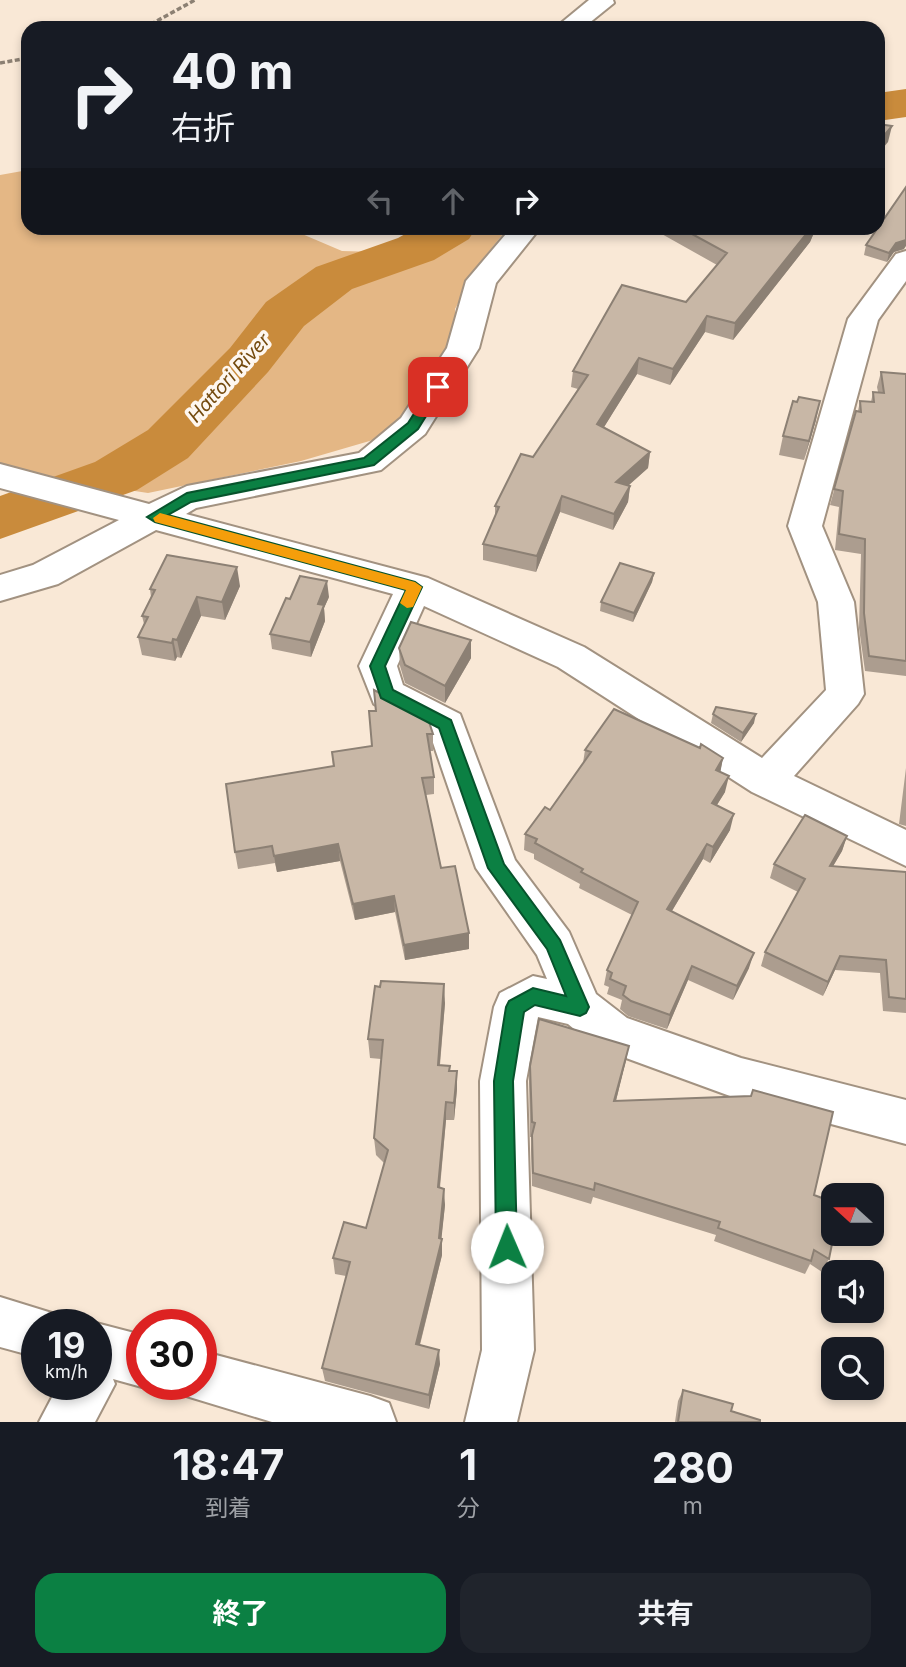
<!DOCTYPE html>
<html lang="ja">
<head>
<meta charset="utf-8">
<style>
	body { margin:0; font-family:Inter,"Noto Sans JP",sans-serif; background:#20242c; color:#f1f3f6; height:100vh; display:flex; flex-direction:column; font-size:26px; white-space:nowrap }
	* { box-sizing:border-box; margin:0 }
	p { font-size:23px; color:#9ea1a6 }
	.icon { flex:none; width:38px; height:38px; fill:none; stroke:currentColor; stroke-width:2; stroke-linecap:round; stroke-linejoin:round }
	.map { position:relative; height:1422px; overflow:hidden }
	.panel { display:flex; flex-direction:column; background:#171b24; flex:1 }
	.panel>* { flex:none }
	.guide { position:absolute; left:21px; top:21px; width:864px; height:214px; border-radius:21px; box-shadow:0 4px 10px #0003; background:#171b24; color:#f1f3f6; overflow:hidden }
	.needle { width:46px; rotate:291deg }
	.buttons { position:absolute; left:821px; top:1183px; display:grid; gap:14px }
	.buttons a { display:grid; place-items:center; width:63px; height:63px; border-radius:14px; background:#171b24; box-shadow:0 4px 10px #0003; font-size:35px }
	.speed { position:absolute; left:21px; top:1309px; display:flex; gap:14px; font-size:35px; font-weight:700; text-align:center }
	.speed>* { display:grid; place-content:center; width:91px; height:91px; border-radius:50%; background:#171b24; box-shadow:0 4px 10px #0003; line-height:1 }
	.speed small { font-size:18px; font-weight:400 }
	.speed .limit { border:10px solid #d22; background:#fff; color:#111 }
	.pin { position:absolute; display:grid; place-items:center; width:60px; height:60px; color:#fff; margin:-30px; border-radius:14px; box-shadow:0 4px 10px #0006 }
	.me { position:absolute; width:77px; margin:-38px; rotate:359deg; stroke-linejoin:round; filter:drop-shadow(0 0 5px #0008) }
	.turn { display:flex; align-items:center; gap:24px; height:147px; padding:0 35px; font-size:32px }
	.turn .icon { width:91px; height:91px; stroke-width:2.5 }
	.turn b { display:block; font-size:49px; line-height:60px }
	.lanes { display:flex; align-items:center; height:66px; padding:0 35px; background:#0003; justify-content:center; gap:35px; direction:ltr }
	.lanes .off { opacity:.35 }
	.eta { display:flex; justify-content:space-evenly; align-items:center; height:119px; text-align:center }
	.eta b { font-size:42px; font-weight:700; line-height:49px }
	.button { display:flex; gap:14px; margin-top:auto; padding:14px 35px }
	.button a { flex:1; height:80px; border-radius:21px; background:#0b8043; color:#fff; font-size:28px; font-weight:700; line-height:80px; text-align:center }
	.button a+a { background:#20242c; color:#f1f3f6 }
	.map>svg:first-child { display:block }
	.green { fill:#e4b785 }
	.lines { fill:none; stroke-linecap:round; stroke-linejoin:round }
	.river { fill:#c98b3c; fill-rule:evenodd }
	.street-casing { stroke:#a29281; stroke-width:4 }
	.path { stroke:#8c8073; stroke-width:3.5; stroke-dasharray:5 2.5; stroke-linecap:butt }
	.street { fill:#fff; fill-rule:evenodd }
	.wall { fill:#ac9d8f }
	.shaded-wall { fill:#8c8074 }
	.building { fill:#c8b7a6; stroke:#8c8074; stroke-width:2 }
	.route { fill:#0b8043; stroke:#07532c; stroke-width:2 }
	.slow { fill:#f59e0b }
	.labels { text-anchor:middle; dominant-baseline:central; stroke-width:7; stroke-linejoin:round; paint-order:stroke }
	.water-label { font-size:19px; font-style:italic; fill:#744a0e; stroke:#fef7f0 }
</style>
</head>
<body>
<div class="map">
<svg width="906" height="1422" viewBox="0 0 906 1422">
	<rect width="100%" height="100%" fill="#f9e8d6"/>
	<path class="green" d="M28,170V228H288L342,251L377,252L416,228H508L481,261L455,309L458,337L416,408L373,440L301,461L148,493L42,477L0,464V175Z"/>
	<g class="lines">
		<g class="river">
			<path d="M906,89V117L878,121V93Z"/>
			<path d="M416,228H476L469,239L434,260L352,289L304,326L268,372L188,458L137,490L0,539V496L95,462L148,430L230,348L266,302L316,267L398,238Z"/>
		</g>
		<g class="street-casing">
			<g id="street">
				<path d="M589,0H613L614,3L583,28H555Z"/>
				<path d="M511,228H540L496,283L479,348L425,434L381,470L196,508L186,514L428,578L584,647L762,758L826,690L818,602L788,526L848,319L896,254L906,251V281L878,320L822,526L854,602L864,694L858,704L794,776L906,830V866L752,792L558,667L424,606L397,666L403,685L460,714L515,860L569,932L596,994L627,1018L741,1058L906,1100V1144L741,1100L596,1047L568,1024L538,1017L526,1081L534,1350L517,1422H465L482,1350L480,1081L494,1007L500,993L533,976L547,979L537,955L476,868L430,734L374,704L359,666L393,594L156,530L58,584L0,601V575L33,565L119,520L0,488V464L149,504L187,486L359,453L401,418L447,348L466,281Z"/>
				<path d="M0,1297L55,1314L59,1325H37V1357L0,1347Z"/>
				<path d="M96,1323L142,1335V1384H148L142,1387L113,1379L115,1384L95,1422H39L59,1384H96V1325H93Z"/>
				<path d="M201,1351L370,1396L389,1403L396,1422H272L183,1395L178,1384H201Z"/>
			</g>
		</g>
		<g class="path">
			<path d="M144,28L195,0"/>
			<path d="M0,63L28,58"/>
		</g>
		<use href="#street" class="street"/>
	</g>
	<g class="wall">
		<path d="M660,228H821L819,229L816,228L810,242L733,340L705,332L670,385L637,374L604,427L650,452L648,468L628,486H630L628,502L613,530L560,512L536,572L483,560V544L495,517V506L533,457L578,389L571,387L573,371L686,302L717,265L660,233Z"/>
		<path d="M866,245L904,249L894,252L887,262L864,255Z"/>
		<path d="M881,372L906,374V676L865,671L859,628L861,554L835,550L839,507L830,505L856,411H858L860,401L871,402L873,392H878L877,387Z"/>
		<path d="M816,420L804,460L779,455L783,436Z"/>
		<path d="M654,573L652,582L633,622L600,611L601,602Z"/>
		<path d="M240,586L225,620L201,616L181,658L177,657L175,661L142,655L138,637L144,624L142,616L151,597L150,589Z"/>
		<path d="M329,597L324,608L325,621L311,657L272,649L270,634Z"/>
		<path d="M399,648L471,658L445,703L405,683L400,666Z"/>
		<path d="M374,690L433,734V751H430L434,777V794L426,795L441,868L469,949L405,960L395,912L355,920L340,861L277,872L275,863L238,869L235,852L333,767L332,753L371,746L375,711Z"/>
		<path d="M713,714L754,723L741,742L711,723Z"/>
		<path d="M700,748L723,758L720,772L725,792L717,805L730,830L710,863L703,859L672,911L749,968L733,1000L688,980L667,1029L628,1016L620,1009L622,1000L607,994L609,987L604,985L607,970L632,915L579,888L580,884L534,859V854L524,850L525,834L550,810L583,763L585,750Z"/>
		<path d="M906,768V826L899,824Z"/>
		<path d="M847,836L842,851L833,866L906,872V1013L883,1011L880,973L835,970L823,996L761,966L765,952L798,892L770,878L774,864Z"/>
		<path d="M445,1003L440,1065L450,1071H457V1089L454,1120H446L440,1188L445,1205L441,1239L442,1255L420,1345L440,1364L429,1409L325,1381L322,1368L346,1276L335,1274L333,1258L366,1228L384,1163L376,1155L374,1138L381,1059L370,1058L368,1039Z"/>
		<path d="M629,1046L616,1101L814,1195L829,1259L822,1272L810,1264L805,1274L714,1241L716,1235L593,1197L591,1204L532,1186L531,1149L532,1137H530L529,1081L530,1066Z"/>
		<path d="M683,1390L731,1411L760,1422H675L678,1401Z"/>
	</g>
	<g class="shaded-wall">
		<path d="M892,126L888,142L878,154V143Z"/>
		<path d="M811,228H816L810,242L733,340L735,323Z"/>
		<path d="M906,240V246L904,249L894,252L887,262L889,253L896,243Z"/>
		<path d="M707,316L705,332L670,385L673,369Z"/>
		<path d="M639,358L637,374L596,440L597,424Z"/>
		<path d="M820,401L816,420L804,460L809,441Z"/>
		<path d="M650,452L648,468L614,498L616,482Z"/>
		<path d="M630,486L628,502L613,530L614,514Z"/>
		<path d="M562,496L560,512L536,572L537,556Z"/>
		<path d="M237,567L240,586L225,620L222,602Z"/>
		<path d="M654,573L652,582L633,622L634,613Z"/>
		<path d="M327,581L329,597L324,608L325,621L311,657L310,642L318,604Z"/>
		<path d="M197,597L201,616L181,658L177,640Z"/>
		<path d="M173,639L177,657L175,661L172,643Z"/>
		<path d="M471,640V658L445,703V686Z"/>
		<path d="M756,714L754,723L741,742L743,733Z"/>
		<path d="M723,758L720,774L716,770Z"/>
		<path d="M729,776L725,792L708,819L712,803Z"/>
		<path d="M734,814L730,830L710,863L713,847Z"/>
		<path d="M847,836L842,851L825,880L830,866Z"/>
		<path d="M338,844L340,861L277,872L274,856Z"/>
		<path d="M707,844L703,859L664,924L667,909Z"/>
		<path d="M394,896L395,912L355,920L353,904Z"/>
		<path d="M469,933V949L405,960L404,945Z"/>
		<path d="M754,953L749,968L733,1000L737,986Z"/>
		<path d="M840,956L835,970L823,996L828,982Z"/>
		<path d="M692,966L688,980L667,1029L670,1015Z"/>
		<path d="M444,984L445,1003L438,1083V1065Z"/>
		<path d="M629,1046L626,1061L612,1116L614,1101Z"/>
		<path d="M457,1071V1089L454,1120V1103Z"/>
		<path d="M446,1102V1120L438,1204V1187Z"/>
		<path d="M444,1189L445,1205L441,1243L442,1239V1255L416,1359V1344L439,1238Z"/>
		<path d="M439,1350L440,1364L429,1409V1395Z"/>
	</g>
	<g class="building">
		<path d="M878,124L892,126L878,143Z"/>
		<path d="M906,187V240L896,243L889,253L866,245Z"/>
		<path d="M681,228H811L735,323L707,316L673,369L639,358L597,424L650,452L616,482L630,486L614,514L562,496L537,556L483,544L499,507L495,506L521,454L533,457L588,375L573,371L622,285L686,302L727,253Z"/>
		<path d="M881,372L906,374V661L869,656L864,613L865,539L839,534L843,491L834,489L856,411L861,412L860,401L874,402L873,392L884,393Z"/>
		<path d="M799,397L820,401L809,441L783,436L793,401L797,402Z"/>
		<path d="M167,555L237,567L222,602L197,597L177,640L173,639L172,643L138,637L148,617L142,616L155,590L150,589Z"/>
		<path d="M620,563L654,573L634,613L601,602Z"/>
		<path d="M300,576L327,581L318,604L324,605L310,642L270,634L286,598L290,599Z"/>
		<path d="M411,622L471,640L445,686L405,665L399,648Z"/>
		<path d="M374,690L428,719L433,734H427L434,777L422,778L441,868L455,866L469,933L404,945L394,896L353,904L338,844L274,856L272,846L235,852L226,784L334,766L332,752L372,746L369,711H376Z"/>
		<path d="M716,707L756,714L743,733L713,714Z"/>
		<path d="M614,709L700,748L701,744L723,758L716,770L729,776L712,803L734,814L713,847L707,844L667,909L754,953L737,986L692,966L670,1015L631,1001L623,995L626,986L610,979L612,973L607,970L638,902L581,872L583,869L535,843L537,839L525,834L545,807L550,810L591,752L585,750Z"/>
		<path d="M805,815L847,836L830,866L906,872V999L889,997L886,960L840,956L828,982L765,952L805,879L774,864Z"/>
		<path d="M381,981L444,984L438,1065L450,1066L449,1071H457L454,1103L446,1102L438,1187L444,1189L439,1238L442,1239L416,1344L439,1350L429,1395L322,1368L350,1262L333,1258L344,1222L366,1228L388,1150L374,1138L383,1040L368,1039L375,986L380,987Z"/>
		<path d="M539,1019L629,1046L614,1101L751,1096L753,1090L833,1112L814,1195L833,1202V1234H834L829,1259L814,1250L811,1261L718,1228L720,1222L595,1183L594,1190L533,1173L532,1135L535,1123L532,1122L530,1066Z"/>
		<path d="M683,1390L733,1404L731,1411L760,1420V1422H678Z"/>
	</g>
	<path class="route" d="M438,383L444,387L418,429L374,465L191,502L168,515L415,582L422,587L385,666L393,690L451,720L504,864L560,940L589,1007L586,1013L580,1016L535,1005L524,1012L513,1081L517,1247L514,1254L507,1257L499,1254L496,1247L494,1081L506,1007L509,1001L533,988L566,996L547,949L488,868L439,728L381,698L370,666L406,590L155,522L147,517L187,493L364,458L408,423L433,384Z"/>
	<path class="slow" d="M160,513L415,582L422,587L413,607L407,608L400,603L406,590L155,522L153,518Z"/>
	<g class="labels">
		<g class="water-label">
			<text transform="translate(229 378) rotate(-48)">Hattori River</text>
		</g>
	</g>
</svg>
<div class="buttons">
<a><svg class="needle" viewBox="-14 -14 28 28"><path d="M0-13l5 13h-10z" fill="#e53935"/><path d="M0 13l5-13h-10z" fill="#9ea1a6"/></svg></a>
<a><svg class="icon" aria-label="sound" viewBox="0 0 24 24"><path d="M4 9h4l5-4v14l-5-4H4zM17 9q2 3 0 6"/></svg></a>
<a><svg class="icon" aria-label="search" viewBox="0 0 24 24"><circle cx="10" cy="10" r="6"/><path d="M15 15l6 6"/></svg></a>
</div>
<div class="speed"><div>19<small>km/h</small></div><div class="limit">30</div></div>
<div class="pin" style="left:438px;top:387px;background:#d93025"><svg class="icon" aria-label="arrive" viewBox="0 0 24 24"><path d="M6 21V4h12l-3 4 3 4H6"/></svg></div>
<svg class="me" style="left:507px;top:1247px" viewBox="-20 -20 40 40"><circle r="19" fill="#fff"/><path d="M0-13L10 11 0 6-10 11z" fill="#0b8043"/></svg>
<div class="guide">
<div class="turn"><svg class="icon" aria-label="right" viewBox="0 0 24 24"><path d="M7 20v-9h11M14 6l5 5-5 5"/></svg><div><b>40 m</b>右折</div></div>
<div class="lanes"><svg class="icon off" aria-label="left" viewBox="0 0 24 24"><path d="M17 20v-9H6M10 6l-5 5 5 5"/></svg><svg class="icon off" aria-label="ahead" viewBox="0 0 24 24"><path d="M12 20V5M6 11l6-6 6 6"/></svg><svg class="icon" aria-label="right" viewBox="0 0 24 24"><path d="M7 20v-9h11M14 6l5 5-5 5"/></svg></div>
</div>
</div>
<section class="panel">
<div class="eta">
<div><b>18:47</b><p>到着</p></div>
<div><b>1</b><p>分</p></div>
<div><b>280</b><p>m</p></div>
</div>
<div class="button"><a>終了</a><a>共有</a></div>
</section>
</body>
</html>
